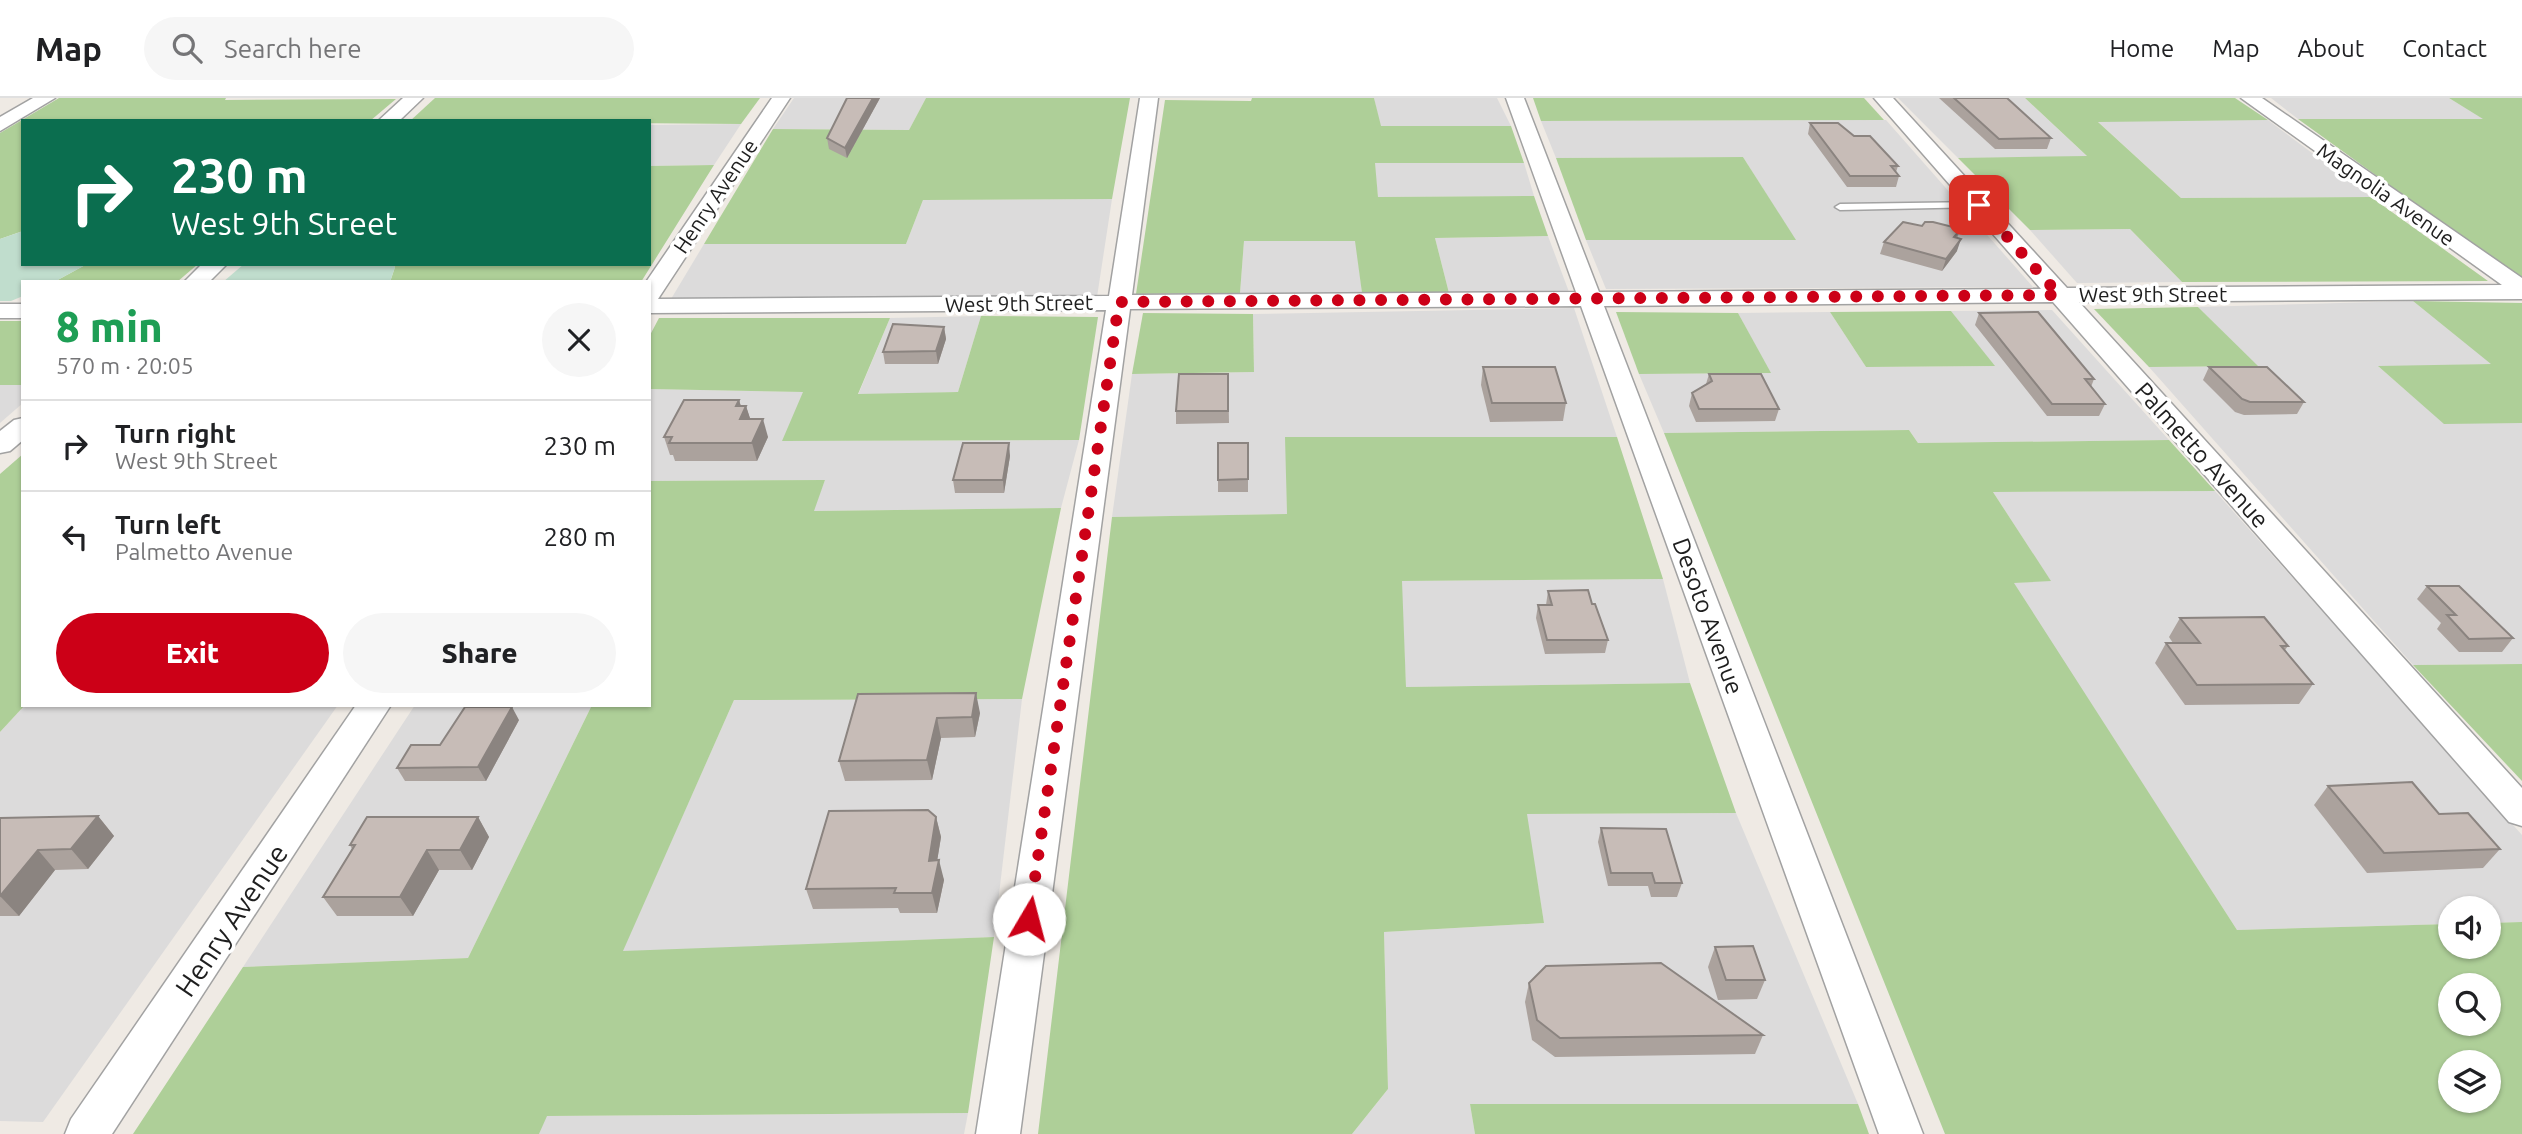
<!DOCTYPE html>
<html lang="en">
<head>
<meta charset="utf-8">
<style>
	body { margin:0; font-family:Ubuntu,sans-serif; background:#f6f6f6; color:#202124; height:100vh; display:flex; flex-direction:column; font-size:26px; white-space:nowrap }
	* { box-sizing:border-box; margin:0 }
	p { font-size:23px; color:#757577 }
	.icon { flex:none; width:38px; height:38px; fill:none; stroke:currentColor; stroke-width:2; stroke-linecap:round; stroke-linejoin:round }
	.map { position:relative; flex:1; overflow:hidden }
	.panel { position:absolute; left:21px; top:182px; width:630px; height:427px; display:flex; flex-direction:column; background:#fff; border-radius:0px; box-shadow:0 2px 5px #0004 }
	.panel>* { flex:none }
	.hud { position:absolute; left:21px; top:21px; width:630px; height:147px; border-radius:0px; box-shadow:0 2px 5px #0004; background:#0b6e4f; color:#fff; overflow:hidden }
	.tools { position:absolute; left:2438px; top:798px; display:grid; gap:14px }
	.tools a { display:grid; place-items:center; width:63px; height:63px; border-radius:50%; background:#fff; box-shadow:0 2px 5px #0004; font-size:35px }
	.pin { position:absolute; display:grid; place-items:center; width:60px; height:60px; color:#fff; margin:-30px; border-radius:14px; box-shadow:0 4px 10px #0006 }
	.me { position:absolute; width:77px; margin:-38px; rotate:8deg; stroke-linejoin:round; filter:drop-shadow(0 0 5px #0008) }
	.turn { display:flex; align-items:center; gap:24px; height:147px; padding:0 35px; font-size:32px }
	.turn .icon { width:91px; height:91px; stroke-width:2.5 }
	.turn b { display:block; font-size:49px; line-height:60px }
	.round { display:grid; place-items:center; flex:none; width:74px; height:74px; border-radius:37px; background:#f6f6f6 }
	.headline { display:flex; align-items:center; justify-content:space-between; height:119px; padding:0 35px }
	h1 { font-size:42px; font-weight:800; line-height:52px; color:#1e9e55 }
	.primary-button { display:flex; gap:14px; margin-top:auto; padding:14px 35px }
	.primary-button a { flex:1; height:80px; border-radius:42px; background:#cc0017; color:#fff; font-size:28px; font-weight:800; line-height:80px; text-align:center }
	.primary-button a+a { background:#f6f6f6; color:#202124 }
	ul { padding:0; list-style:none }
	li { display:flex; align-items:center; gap:21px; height:91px; padding:0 35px; border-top:2px solid #e0e0e0 }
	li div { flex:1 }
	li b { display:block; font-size:26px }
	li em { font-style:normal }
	header { display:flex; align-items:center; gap:42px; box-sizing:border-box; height:98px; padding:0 35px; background:#fff; border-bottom:2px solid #e0e0e0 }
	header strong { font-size:33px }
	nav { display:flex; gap:38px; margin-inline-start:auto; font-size:24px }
	.search { width:490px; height:63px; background:#f6f6f6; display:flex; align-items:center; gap:18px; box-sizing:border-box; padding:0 24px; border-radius:38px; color:#757577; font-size:26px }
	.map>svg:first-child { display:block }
	.residential { fill:#dcdbdb }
	.forest { fill:#aecf98; fill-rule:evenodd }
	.wetland { fill:#c0ddcd }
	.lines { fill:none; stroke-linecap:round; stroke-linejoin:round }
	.lane-casing { stroke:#a2a2a2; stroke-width:3 }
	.street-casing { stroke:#a2a2a2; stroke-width:3 }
	.lane { fill:#fff; fill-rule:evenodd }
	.street { fill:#fff; fill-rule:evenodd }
	.wall { fill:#aba29d }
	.shaded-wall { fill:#8b8480 }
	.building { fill:#c7bcb7; stroke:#8b8480; stroke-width:2 }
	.route { stroke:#cc0017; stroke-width:12; stroke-dasharray:0 21.6 }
	.labels { text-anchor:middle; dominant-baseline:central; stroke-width:7; stroke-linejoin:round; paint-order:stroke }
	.far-street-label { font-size:21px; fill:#1e1e1e; stroke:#fff }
	.street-label { font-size:24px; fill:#1e1e1e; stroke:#fff }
	.near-street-label { font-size:28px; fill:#1e1e1e; stroke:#fff }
</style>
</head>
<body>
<header>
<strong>Map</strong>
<div class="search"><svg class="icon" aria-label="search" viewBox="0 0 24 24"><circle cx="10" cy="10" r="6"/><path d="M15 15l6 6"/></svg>Search here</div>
<nav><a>Home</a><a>Map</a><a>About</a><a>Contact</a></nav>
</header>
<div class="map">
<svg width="2522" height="1036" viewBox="0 0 2522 1036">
	<rect width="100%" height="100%" fill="#efeae4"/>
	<g class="residential">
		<path d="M794,0H926L909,32L773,31Z"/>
		<path d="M1374,0H1497L1511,28H1380Z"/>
		<path d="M1898,0H2025L2088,59L1958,60Z"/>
		<path d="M2271,0H2449L2484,21H2298Z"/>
		<path d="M1886,22L2033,189L1606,191L1586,142H1795L1743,59L1556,60L1541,23Z"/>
		<path d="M2268,22L2371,99L2181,100L2097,23Z"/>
		<path d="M741,26L714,67L649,68V27Z"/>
		<path d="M1374,65H1524L1534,98L1378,99Z"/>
		<path d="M1112,101L1097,199L671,201L704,146H906L923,102Z"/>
		<path d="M2130,131L2182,184L2077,185L2030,132Z"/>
		<path d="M1548,138L1569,194L1449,195L1435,140Z"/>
		<path d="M1244,143H1356L1362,195H1240Z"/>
		<path d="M2413,203L2492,266L2379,269L2444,325H2522V566L2413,567L2149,269L2257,268L2198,209Z"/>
		<path d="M1574,210L1617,339H1286L1287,416L1112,419L1132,276L1254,274L1253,216Z"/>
		<path d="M2052,212L2169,342L1918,345L1909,332L1664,335L1639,276L1770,275L1738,215L1830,214L1866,269L1994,268L1951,213Z"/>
		<path d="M981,218L958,294L858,297L890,220Z"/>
		<path d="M0,287H23V305L0,325Z"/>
		<path d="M649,291L804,294L783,343L1079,342L1061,410L813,413L825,382L649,383Z"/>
		<path d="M2215,393L2522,737V824L2489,825L2488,810H2450V826L2237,832L2013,485L2050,482L1993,394Z"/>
		<path d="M1663,481L1690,585L1406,589L1401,483Z"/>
		<path d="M1022,601L994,839L622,854L734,602Z"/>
		<path d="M25,607H338L43,1024L0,1023V634Z"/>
		<path d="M415,607H592L468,860L243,869Z"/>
		<path d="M1736,715L1858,1006H1470L1475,1036H1352L1388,991L1384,834L1544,825L1526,716Z"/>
		<path d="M968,1015L964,1036H539L546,1018Z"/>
	</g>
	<g class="forest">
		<path d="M59,0H226L225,2L396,1L370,23H23V133L0,141V35Z"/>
		<path d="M435,0H760L741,26L410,23Z"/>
		<path d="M926,0H1130L1112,101L923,102L906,146H704L773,31L909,32Z"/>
		<path d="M1252,0H1374L1381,28H1511L1524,65H1375L1378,99L1534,98L1548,138L1435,140L1449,195H1362L1355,143H1244L1240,195L1136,196L1165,2L1251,3Z"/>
		<path d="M1533,0H1864L1884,22L1541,23Z"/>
		<path d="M2025,0H2235L2268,22L2098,24L2181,100L2371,99L2488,183L2182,184L2130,131L2030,132L1958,60L2087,58Z"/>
		<path d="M2449,0H2522V180L2514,177L2298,21H2483Z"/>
		<path d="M1743,59L1796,142H1586L1556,60Z"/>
		<path d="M714,67L641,184H390L395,169L393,166H649V68Z"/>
		<path d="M87,166H198L177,184H54Z"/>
		<path d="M2413,203L2522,205V325L2444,326L2378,268L2491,266Z"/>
		<path d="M2198,209L2258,268L2149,269L2094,211Z"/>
		<path d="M1951,213L1995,268L1866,269L1830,214Z"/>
		<path d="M1616,214L1738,215L1771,275L1639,276Z"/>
		<path d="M1143,215L1253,216L1254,274L1132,276Z"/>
		<path d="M981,218L1098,219L1079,342L782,343L803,294L649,291V239L659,220H890L858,296L958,294Z"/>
		<rect x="0" y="223" width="23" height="64"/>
		<path d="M1909,332L1918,345L2169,342L2215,393L1993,394L2051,483L2014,485L2237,832L2450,826V849H2488L2489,825L2522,824V1036H1945L1664,335ZM2450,887H2488V926H2450ZM2450,964H2488V1003H2450Z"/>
		<path d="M1285,339H1617L1663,481L1402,483L1406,589L1690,585L1736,715L1527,716L1544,825L1384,834L1388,991L1352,1036H1038L1112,419L1287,416Z"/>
		<path d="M23,356L25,607L0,634V376Z"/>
		<path d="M825,382L814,413L1061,410L1022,601L734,602L623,853L994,839L968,1015L547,1018L539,1036H133L243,869L468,860L592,607H649V383Z"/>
		<path d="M2522,566V683L2413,567Z"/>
		<path d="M1470,1006H1858L1869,1036H1475Z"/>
	</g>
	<g class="wetland">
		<path d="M23,133V166H87L54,184H23V198L11,203H0V141Z"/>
		<path d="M244,166H393L395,169L390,184H223Z"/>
	</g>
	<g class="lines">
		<g class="lane-casing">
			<path id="lane" d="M1979,104L1983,105V109L1840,112L1835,109L1840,106Z"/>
		</g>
		<g class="street-casing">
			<g id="street">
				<path d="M33,0H55L0,33V19Z"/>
				<path d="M403,0H423L399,23H378Z"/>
				<path d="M772,0H790L658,201L1109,198L1140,0H1158L1132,197L1576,194L1506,0H1524L1599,194L2041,191L1874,0H1893L2067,190L2502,187L2241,0H2262L2522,180V201L2079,204L2522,690V728L2509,724L2053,204L1604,208L1923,1036H1879L1581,208L1130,211L1020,1036H976L1106,212L649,215V184H646Z"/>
				<path d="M202,166H227L209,184H184Z"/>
				<rect x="0" y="206" width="23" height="14"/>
				<path d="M23,320V342L10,353L0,355V333L14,322Z"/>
				<path d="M356,607H391L112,1036H65L71,1021Z"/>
			</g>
		</g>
		<use href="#lane" class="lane"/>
		<use href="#street" class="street"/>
	</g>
	<g class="wall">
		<path d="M847,0H880L847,60L829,51L827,40Z"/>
		<path d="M1939,0H2007L2051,40L2047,51H1995Z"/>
		<path d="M1810,25L1854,38L1898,68L1896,74L1899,78L1896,89H1847L1808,36Z"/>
		<path d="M1922,128L1961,131L1957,140V153L1942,173L1880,156L1884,144Z"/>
		<path d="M1979,215L2094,281L2091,289L2105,306L2099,318H2047L1975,227Z"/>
		<path d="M944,229L946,241L938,266H885L883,254Z"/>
		<path d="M1483,269L1566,305L1563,323L1490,324L1481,287Z"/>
		<path d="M2209,269L2304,304L2297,316L2244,317L2235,314L2203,282Z"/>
		<path d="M1228,276L1229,325L1176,326V313Z"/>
		<path d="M1709,276L1779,311L1775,323L1696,324L1689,308L1692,295L1706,286Z"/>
		<path d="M739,302L741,308H746L750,321L768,339L757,363H675L673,357H670L664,339Z"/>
		<path d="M1248,345V394H1218V382Z"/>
		<path d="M1010,358L1004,395H955L953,382Z"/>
		<path d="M2427,488L2513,540L2502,554H2459L2437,531L2441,525L2417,501Z"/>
		<path d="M1548,493L1592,506L1608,542L1605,555L1545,556L1536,520L1538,507H1546Z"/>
		<path d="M2180,520L2288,548L2285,552L2313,586L2299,606L2185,607L2155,565L2166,545H2173L2169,539Z"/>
		<path d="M858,596L980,615L975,639L941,640L932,682L845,683L839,663Z"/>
		<path d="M519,622L486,683H405L397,670L440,647Z"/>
		<path d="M2328,688L2439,716L2500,751L2483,770L2367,775L2314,707Z"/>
		<path d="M98,718L114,738L88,771L55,772L19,818H0V720Z"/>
		<path d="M478,719L489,739L472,772H439L413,818H337L323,799L352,751L350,747Z"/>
		<path d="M936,719L941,739L937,763L944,782L937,815H900L898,810L813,811L806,791Z"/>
		<path d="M1601,730L1682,785L1677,799H1651L1648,788H1608L1598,744Z"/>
		<path d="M1715,849L1765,882L1757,901L1718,902L1708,869Z"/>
		<path d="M1529,885L1763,937L1755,956L1555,959L1532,942L1525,904Z"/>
	</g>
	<g class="shaded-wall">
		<path d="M873,0H880L847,60L845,50Z"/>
		<path d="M1961,141L1957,153L1942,173L1946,161Z"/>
		<path d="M944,229L946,241L938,266L936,253Z"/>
		<path d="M739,302L743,316L746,308L752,326L746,339L736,308Z"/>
		<path d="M763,321L768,339L757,363L752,345Z"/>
		<path d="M1009,345L1010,358L1004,395L1003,382Z"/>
		<path d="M976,595L980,615L975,639L972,619Z"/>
		<path d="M512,609L519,622L486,683L478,669Z"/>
		<path d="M937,620L941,640L932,682L927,662Z"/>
		<path d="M98,718L114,738L88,771L71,751Z"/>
		<path d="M478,719L489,739L472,772L460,752Z"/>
		<path d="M936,719L941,739L934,782L929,763Z"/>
		<path d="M38,752L55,772L19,818L0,798Z"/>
		<path d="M427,752L439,772L413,818L400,799Z"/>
		<path d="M939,762L944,782L937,815L932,795Z"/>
	</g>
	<g class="building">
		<path d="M847,0H873L845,50L827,40Z"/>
		<path d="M1954,0H2007L2051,40L1999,41Z"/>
		<path d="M1810,25H1838L1854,38H1870L1898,68H1891L1899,78H1850Z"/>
		<path d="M1903,124L1922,128L1925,124H1933L1961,131L1954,139L1961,141L1946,161L1884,144Z"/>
		<path d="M2038,214L2094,281H2085L2105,306H2052L1979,215Z"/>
		<path d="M893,226L944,229L936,253L883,254Z"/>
		<path d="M1483,269H1555L1566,305H1492Z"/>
		<path d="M2209,269H2267L2304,304H2250L2242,301Z"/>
		<path d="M1179,276H1228V313H1176Z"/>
		<path d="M1709,276H1761L1779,311H1699L1692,295L1712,283Z"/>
		<path d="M684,302H739L736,308H746L740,321H763L752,345H669L672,339H664Z"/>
		<path d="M963,345H1009L1003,382H953Z"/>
		<path d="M1218,345H1248V381L1218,382Z"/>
		<path d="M2427,488H2459L2513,540L2469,541L2447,517H2456Z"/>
		<path d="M1588,492L1592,506H1595L1608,542H1547L1538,507H1552L1548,493Z"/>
		<path d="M2264,519L2288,548H2281L2313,586L2197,587L2166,545H2200L2180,520Z"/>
		<path d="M976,595L972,619L937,620L927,662L839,663L858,596Z"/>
		<path d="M465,609H512L478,669L397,670L411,647H440Z"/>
		<path d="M2412,684L2439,716L2468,715L2500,751L2384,755L2328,688Z"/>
		<path d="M928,712L936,719L929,763L939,762L932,795H894L896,790L806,791L829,713Z"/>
		<path d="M98,718L71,751L38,752L0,798V720Z"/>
		<path d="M367,719H478L460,752H427L400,799H323L355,747H350Z"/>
		<path d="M1601,730L1666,731L1682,785H1655L1652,775H1611Z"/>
		<path d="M1753,848L1765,882H1726L1715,849Z"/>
		<path d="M1661,865L1763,937L1560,940L1537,922L1529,885L1546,868Z"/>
	</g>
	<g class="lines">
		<path class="route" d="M1029,821L1119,204L2059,197L1979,107"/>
	</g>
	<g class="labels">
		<g class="far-street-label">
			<text transform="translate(2386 96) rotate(35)">Magnolia Avenue</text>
			<text transform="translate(715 98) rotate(-56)">Henry Avenue</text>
			<text x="2153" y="196">West 9th Street</text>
			<text transform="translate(1019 205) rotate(-1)">West 9th Street</text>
		</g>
		<g class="street-label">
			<text transform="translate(2202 357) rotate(48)">Palmetto Avenue</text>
			<text transform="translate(1708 518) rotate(70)">Desoto Avenue</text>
		</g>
		<g class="near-street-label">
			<text transform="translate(231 822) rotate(-56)">Henry Avenue</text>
		</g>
	</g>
</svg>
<div class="tools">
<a><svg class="icon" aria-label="sound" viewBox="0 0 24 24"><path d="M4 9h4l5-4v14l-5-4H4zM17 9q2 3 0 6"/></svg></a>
<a><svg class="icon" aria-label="search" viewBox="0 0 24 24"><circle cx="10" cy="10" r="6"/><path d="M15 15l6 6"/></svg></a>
<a><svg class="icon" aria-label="layers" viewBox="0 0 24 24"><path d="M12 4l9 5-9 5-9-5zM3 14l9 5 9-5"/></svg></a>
</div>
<div class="pin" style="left:1979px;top:107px;background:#d93025"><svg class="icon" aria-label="arrive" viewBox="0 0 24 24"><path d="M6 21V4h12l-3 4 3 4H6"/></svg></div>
<svg class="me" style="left:1029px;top:821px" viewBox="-20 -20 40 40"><circle r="19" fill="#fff"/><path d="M0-13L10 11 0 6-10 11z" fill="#cc0017"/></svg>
<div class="hud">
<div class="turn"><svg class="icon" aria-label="right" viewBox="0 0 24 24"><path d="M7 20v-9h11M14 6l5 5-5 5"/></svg><div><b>230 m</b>West 9th Street</div></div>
</div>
<section class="panel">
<div class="headline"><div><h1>8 min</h1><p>570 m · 20:05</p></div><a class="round"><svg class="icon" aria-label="close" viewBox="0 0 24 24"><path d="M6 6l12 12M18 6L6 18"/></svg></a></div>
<ul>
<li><svg class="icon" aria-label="right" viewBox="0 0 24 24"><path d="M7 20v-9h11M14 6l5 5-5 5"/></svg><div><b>Turn right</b><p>West 9th Street</p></div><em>230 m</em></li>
<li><svg class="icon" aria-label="left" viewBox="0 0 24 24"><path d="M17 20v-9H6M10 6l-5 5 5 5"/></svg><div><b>Turn left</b><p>Palmetto Avenue</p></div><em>280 m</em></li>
</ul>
<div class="primary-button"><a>Exit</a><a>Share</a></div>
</section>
</div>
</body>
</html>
